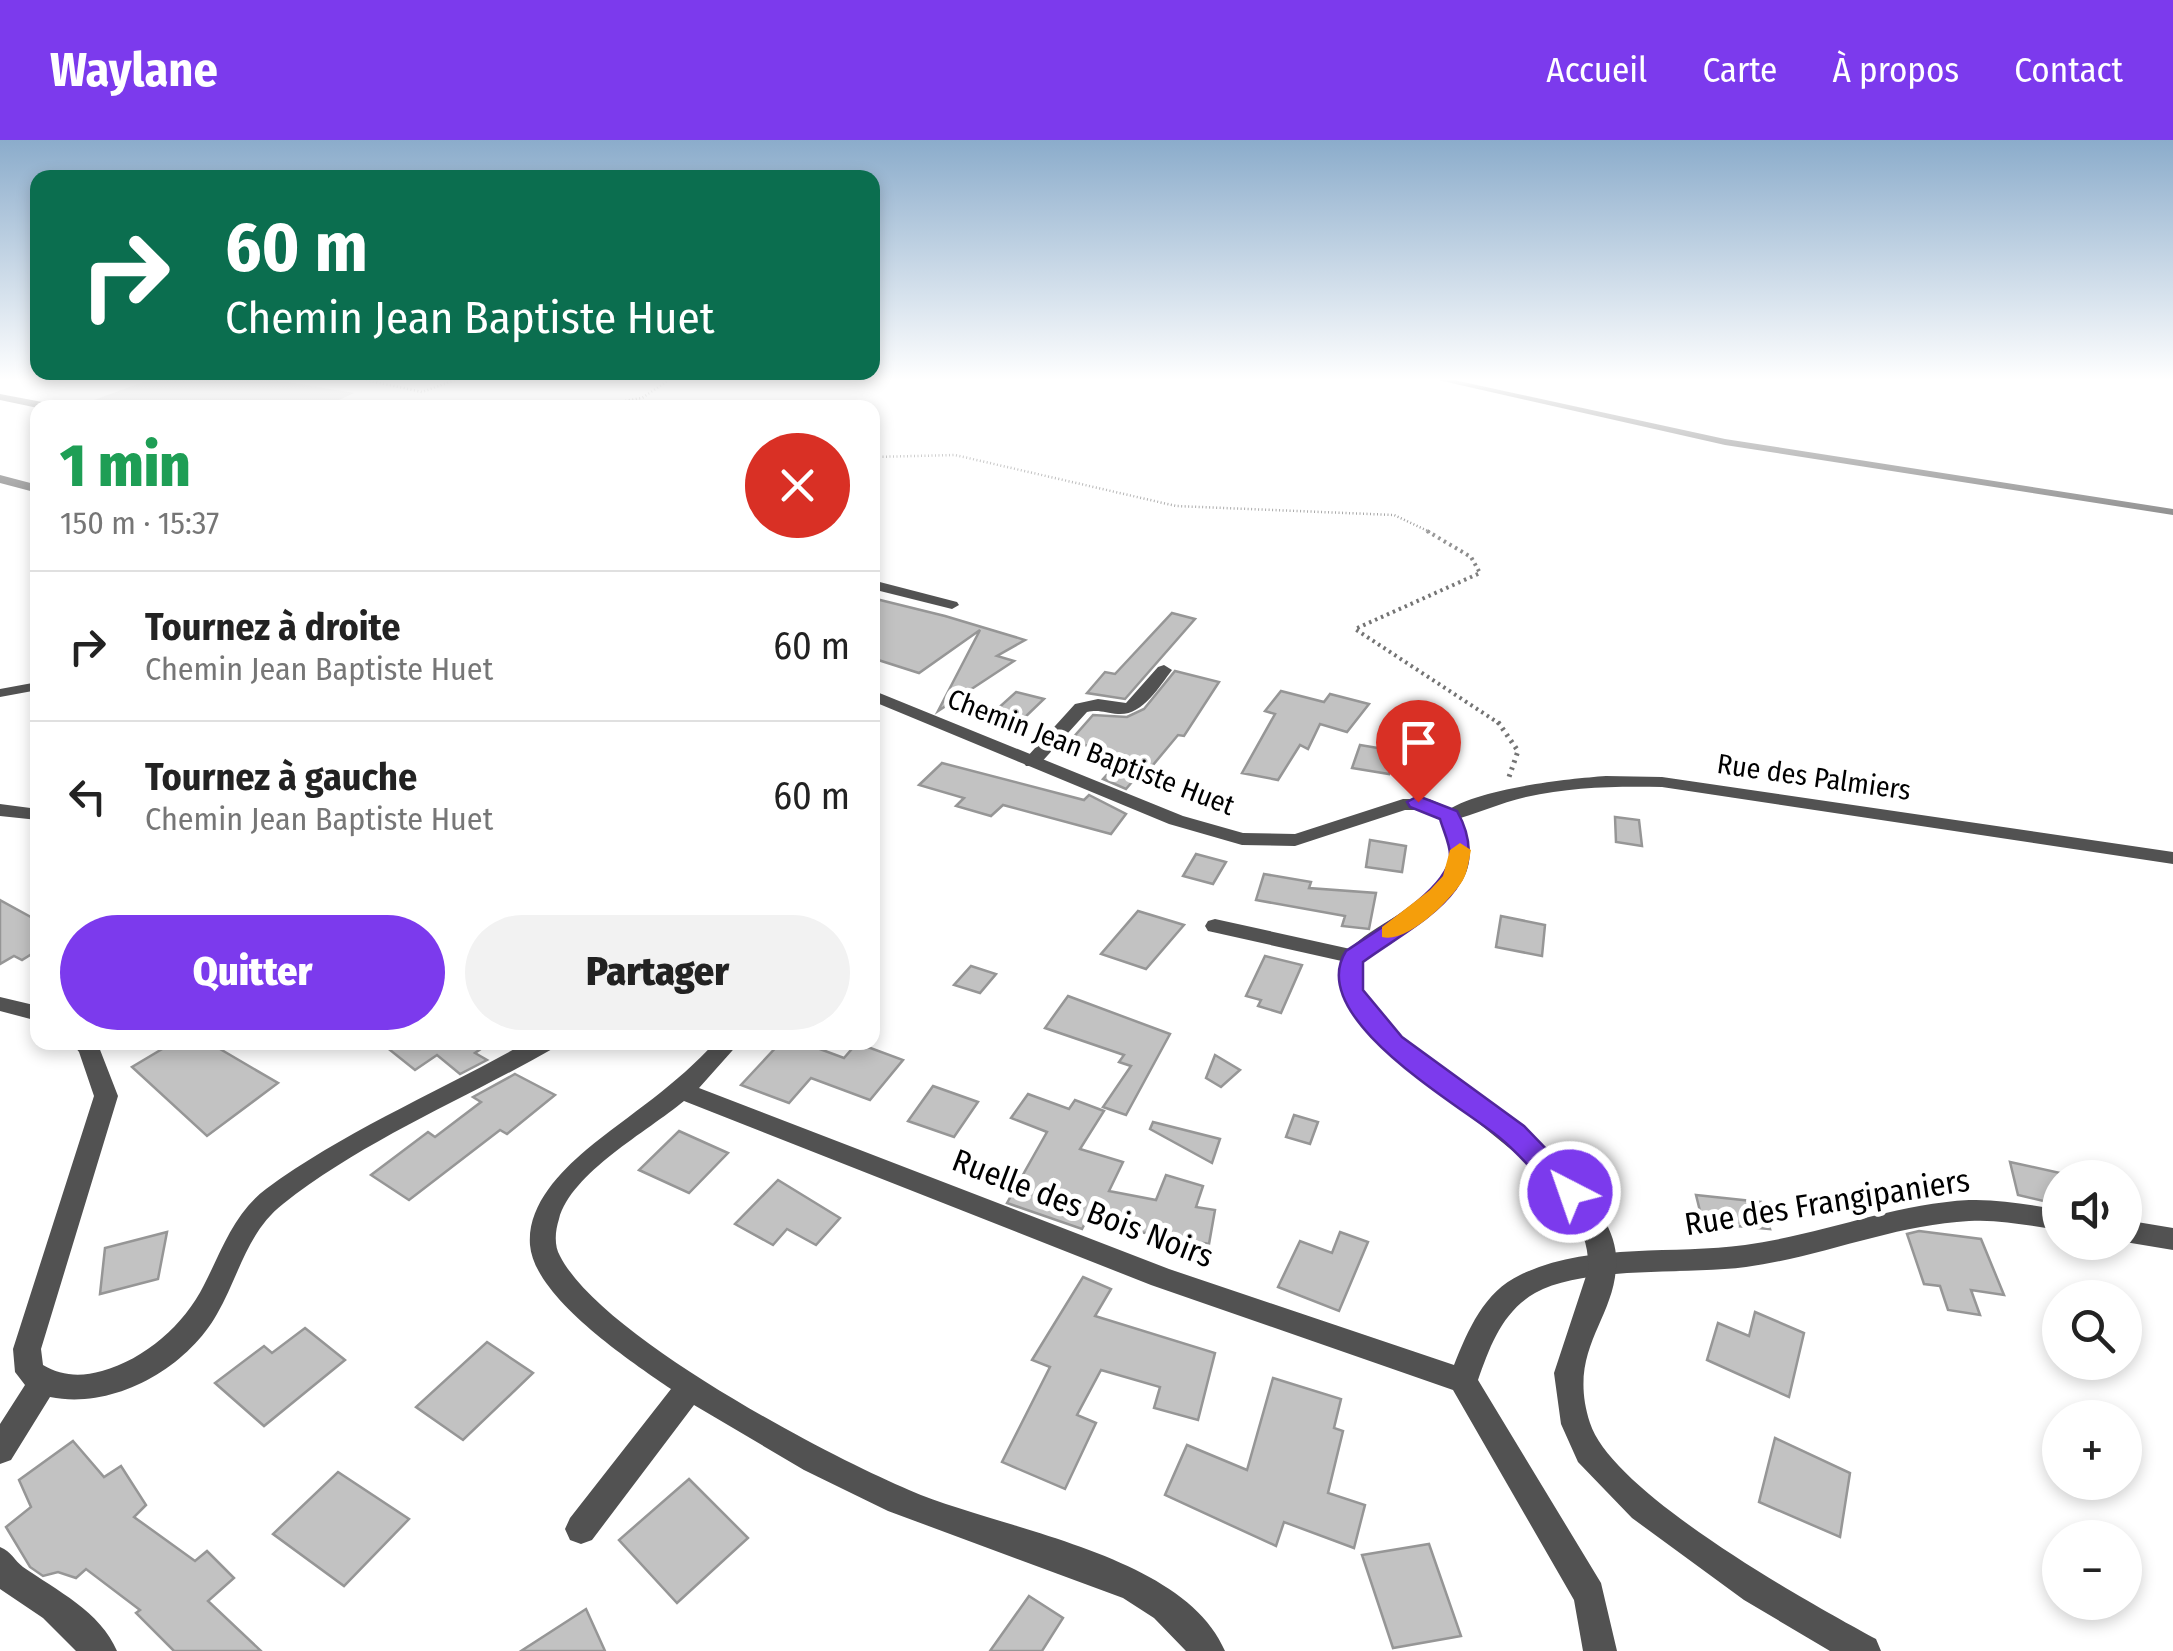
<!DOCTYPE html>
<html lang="fr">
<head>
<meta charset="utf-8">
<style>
	body { margin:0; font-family:"Fira Sans Condensed",sans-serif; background:#f2f2f2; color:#222; height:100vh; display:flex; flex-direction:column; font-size:38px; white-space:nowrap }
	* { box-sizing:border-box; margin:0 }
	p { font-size:32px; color:#767676 }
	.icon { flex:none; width:55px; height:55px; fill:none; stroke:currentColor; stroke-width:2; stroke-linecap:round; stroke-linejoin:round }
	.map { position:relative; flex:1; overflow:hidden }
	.drawer { position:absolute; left:30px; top:260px; width:850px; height:650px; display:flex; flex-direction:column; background:#fff; border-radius:20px; box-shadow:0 5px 15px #0003 }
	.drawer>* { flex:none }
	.hud { position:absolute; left:30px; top:30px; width:850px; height:210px; border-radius:20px; box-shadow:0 5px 15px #0003; background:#0b6e4f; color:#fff; overflow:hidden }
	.fabs { position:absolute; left:2042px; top:1020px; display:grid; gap:20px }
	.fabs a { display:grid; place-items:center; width:100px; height:100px; border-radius:50%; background:#fff; box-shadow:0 5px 15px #0003; font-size:50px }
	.pin { position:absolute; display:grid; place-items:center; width:85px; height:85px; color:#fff; margin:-102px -42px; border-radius:50% 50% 50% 0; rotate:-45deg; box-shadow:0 0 10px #0007 }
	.pin .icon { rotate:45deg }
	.me { position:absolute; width:110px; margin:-55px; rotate:319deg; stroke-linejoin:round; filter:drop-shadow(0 0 8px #0008) }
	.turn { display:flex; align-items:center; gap:35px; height:210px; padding:0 30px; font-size:45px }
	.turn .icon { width:130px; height:130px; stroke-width:2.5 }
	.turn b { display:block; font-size:70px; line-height:85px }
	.round { display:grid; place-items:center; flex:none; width:105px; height:105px; border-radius:52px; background:#f2f2f2 }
	.head { display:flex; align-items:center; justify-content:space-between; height:170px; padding:0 30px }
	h1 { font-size:60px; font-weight:800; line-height:75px; color:#1e9e55 }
	.button { display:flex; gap:20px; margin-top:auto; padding:20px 30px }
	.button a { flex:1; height:115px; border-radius:60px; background:#7c3aed; color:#fff; font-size:40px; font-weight:800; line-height:115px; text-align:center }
	.button a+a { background:#f2f2f2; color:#222 }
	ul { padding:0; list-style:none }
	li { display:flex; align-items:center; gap:30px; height:150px; padding:0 30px; border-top:2px solid #e0e0e0 }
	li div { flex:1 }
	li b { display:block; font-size:38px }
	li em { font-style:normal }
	header { display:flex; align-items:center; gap:60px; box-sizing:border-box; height:140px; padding:0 50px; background:#7c3aed; color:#fff }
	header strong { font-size:48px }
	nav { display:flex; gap:55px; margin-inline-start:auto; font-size:35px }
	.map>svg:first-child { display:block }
	.green { fill:#d9d9d9 }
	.building { fill:#c2c2c2; stroke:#969696; stroke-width:2.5 }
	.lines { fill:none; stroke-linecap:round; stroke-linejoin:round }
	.path-far2 { stroke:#747474; stroke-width:2.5; stroke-dasharray:1 2.5; stroke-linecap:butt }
	.path-far1 { stroke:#747474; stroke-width:4; stroke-dasharray:2.5 4; stroke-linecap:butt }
	.path { stroke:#747474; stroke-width:5; stroke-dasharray:2.5 5; stroke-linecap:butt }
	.service { fill:#525252; fill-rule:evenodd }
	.minor { fill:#525252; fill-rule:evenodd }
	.tertiary { fill:#525252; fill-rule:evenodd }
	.route { fill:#7c3aed; stroke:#51269a; stroke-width:2.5 }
	.slow { fill:#f59e0b }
	.labels { text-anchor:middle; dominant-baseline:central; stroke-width:10; stroke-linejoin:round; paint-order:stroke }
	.street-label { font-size:28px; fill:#000; stroke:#fff }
	.near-street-label { font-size:32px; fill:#000; stroke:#fff }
</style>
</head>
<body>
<header>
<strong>Waylane</strong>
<nav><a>Accueil</a><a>Carte</a><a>À propos</a><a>Contact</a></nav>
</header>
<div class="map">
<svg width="2173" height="1511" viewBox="0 0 2173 1511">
	<rect width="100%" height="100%" fill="#fff"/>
	<path class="green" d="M149,240H276L354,253L322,268H130L94,260Z"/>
	<g class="building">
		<path d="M872,458L945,476L1025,500L997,516L1014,521L938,571L980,490L919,533L872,518Z"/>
		<path d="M1172,473L1195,479L1125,559L1087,553L1105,532L1115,534Z"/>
		<path d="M1175,531L1219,542L1184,596L1178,595L1148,631L1143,629L1126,649L1103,639L1122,618L1071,600L1093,575L1127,577L1144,569Z"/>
		<path d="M1281,551L1324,562L1330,554L1369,564L1347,592L1320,584L1308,609L1300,605L1278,640L1242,633L1275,574L1265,571Z"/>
		<path d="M1016,552L1044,559L1022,580L994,572Z"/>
		<path d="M1360,605L1396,611L1389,634L1352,628Z"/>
		<path d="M942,623L1084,660L1089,655L1126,674L1111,694L1003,665L991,676L956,666L964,658L919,645Z"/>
		<path d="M1615,677L1639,680L1642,706L1616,702Z"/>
		<path d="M1370,700L1406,706L1402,732L1366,727Z"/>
		<path d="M1196,714L1226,722L1213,744L1183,736Z"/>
		<path d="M1264,734L1311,742L1309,748L1376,753L1369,789L1342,786L1345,776L1256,760Z"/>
		<path d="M0,760L38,781V810L22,820L14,816L0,824Z"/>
		<path d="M1138,771L1184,785L1146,829L1101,814Z"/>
		<path d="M1501,776L1545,785L1542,816L1496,807Z"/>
		<path d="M1265,816L1302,825L1281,873L1258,866L1261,860L1246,856Z"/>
		<path d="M971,826L996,834L980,853L954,845Z"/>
		<path d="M1068,856L1170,894L1126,975L1103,967L1131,926L1119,922L1124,915L1045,888Z"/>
		<path d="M174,902H208L278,943L207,996L132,927Z"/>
		<path d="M380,902H491L475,913L487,920L460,934L437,915L415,930Z"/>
		<path d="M781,902H801L844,918L857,903L903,920L870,960L811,938L789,963L741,945Z"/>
		<path d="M1215,915L1240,930L1221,947L1206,938Z"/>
		<path d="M515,934L555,955L507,994L500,990L409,1060L371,1035L428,992L435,997L481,962L473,957Z"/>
		<path d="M933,946L978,962L954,997L908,981Z"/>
		<path d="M1028,954L1069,969L1075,960L1104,971L1080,1009L1123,1022L1109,1051L1156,1060L1166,1035L1203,1046L1196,1067L1215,1070L1209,1104L1134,1091L1137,1079L1095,1064L1082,1089L1007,1063L1047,992L1011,978Z"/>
		<path d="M1294,975L1318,982L1310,1004L1286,997Z"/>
		<path d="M1153,982L1220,999L1212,1023L1150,989Z"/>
		<path d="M679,991L728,1013L689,1053L639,1030Z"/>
		<path d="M2010,1022L2060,1033V1065L2018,1055Z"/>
		<path d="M778,1040L840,1078L816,1105L787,1089L773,1105L735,1084Z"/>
		<path d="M1696,1055L1761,1062L1770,1089L1703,1083Z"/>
		<path d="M1919,1091L1981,1099L2004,1155L1971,1150L1980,1175L1948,1170L1940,1146L1924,1144L1907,1094Z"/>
		<path d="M167,1092L158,1139L100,1154L105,1108Z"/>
		<path d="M1340,1092L1368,1102L1339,1171L1278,1147L1300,1101L1332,1113Z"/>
		<path d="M1083,1137L1111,1149L1095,1176L1215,1213L1198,1280L1154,1268L1160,1247L1101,1230L1077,1275L1096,1283L1065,1349L1002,1322L1050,1227L1032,1220Z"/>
		<path d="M1755,1172L1804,1193L1789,1257L1707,1220L1718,1183L1749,1196Z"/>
		<path d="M305,1188L345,1220L264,1286L215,1243L264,1206L272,1213Z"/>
		<path d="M487,1202L533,1233L463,1300L416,1267Z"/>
		<path d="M1273,1238L1341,1259L1334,1288L1343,1291L1328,1353L1365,1365L1354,1408L1284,1382L1276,1406L1165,1355L1187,1305L1247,1330Z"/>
		<path d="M1775,1298L1850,1333L1840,1397L1759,1362Z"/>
		<path d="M73,1301L104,1337L121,1326L146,1365L134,1377L195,1421L207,1411L234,1438L208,1461L261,1511H174L136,1473L140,1470L86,1429L76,1438L58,1432L43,1436L30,1427L6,1387L31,1367L19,1340Z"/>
		<path d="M338,1332L409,1379L344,1446L273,1394Z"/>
		<path d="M689,1339L748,1398L677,1463L619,1400Z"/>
		<path d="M1429,1404L1461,1496L1393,1508L1362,1415Z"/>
		<path d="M1029,1456L1063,1478L1042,1511H990Z"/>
		<path d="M586,1469L605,1511H521Z"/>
	</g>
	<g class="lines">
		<g class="path-far2">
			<path d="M366,240L422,252L455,240"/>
			<path d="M584,268L642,258L669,240"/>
			<path d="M872,317L955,315L1176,366L1394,375L1432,393"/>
		</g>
		<path class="path-far1" d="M1427,391L1471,417L1480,433L1355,489L1500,584"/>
		<path class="path" d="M1498,582L1518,611L1509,637"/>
		<g class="service">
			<path d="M1438,240H1454L1725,299L2173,369V375L1725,305Z"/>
			<path d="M38,542V550L0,557V549Z"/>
		</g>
		<g class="minor">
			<path d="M0,335L38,345V353L0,343Z"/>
			<path d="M872,440L957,462L959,465L952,469L872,449Z"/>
			<path d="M1164,525L1172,530C1159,547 1142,576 1118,574C1106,573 1099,569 1087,572L1038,626H1026L1023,622L1026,618L1075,564L1098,559L1126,563L1158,527Z"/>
			<path d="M1606,636L1662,637L2173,712V724L1662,647C1616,646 1571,647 1526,657C1500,663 1476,674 1450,681L1441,675C1471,649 1565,639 1606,636Z"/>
			<path d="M0,664L38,669V680L0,676Z"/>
			<path d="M1215,779L1355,810L1366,817L1355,824L1208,791L1205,786L1208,781Z"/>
			<path d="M0,857L38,866V881L0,871Z"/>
			<path d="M71,902H97L118,956L41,1209L43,1225C61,1236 81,1237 102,1231C145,1219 184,1185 204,1145C222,1110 234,1073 266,1049C346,990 441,951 527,902H557L554,908C465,959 364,1000 283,1064C247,1092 239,1136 217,1174C186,1229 113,1270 50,1257L11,1320L0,1324V1284L25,1245L15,1232L13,1209L94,956L79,912Z"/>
			<path d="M715,902H740L699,948L1169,1129L1454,1225C1468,1190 1484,1152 1520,1135C1588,1102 1672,1115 1745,1105C1820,1095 1893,1064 1969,1060C2000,1059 2030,1065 2060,1070V1090C2030,1086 2000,1079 1969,1081C1893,1085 1821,1117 1746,1127C1687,1135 1586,1125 1535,1153C1502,1172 1490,1206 1478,1240L1601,1443L1617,1511H1583L1574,1460L1453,1250L1151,1145L684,961C648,991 571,1033 559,1079C555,1091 554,1106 560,1116C601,1196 824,1314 909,1350C998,1389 1184,1413 1225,1511H1186L1154,1478L1123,1458L888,1371L804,1330L694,1265L592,1400L581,1404L570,1400L565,1389L570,1378L671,1249C630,1221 534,1157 530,1105C527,1066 559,1033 586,1010C630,974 677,945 715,902Z"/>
			<path d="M2125,1080L2173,1088V1110L2125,1102Z"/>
			<path d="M0,1407C12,1412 14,1420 23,1427C56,1450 101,1472 117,1511H76L43,1478L0,1449Z"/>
		</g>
		<g class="tertiary">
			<path d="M0,254L58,265L63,268H38L0,260Z"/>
			<path d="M872,550L1183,676L1243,693L1295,694L1403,659H1429L1457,671C1514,777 1359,778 1360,839C1361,888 1534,994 1573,1037C1591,1057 1614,1087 1616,1115C1620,1178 1565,1206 1590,1283C1613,1354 1809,1463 1876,1499L1881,1511H1830L1744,1460L1632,1378L1578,1322L1561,1284L1554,1233L1588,1130C1591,1088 1562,1059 1536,1030L1372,896C1359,880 1344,864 1339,844C1327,785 1455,774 1451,708C1451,699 1445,687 1442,678L1426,670H1405L1295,706L1242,705L1169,684L872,561Z"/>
		</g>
	</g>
	<linearGradient id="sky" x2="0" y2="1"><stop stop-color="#8baccb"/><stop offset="0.53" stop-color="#fff"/><stop offset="1" stop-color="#fff" stop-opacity="0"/></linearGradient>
	<rect width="2173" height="452" fill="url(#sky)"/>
	<path class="route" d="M1418,656L1457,671C1500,747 1416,783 1363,822V850L1402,897L1524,986L1580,1044L1584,1052L1580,1060H1560C1541,1040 1522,1016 1500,998C1457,963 1304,877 1346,811C1373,792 1446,752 1450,717C1451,706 1443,690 1440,679L1410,667L1407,662Z"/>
	<path class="slow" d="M1460,703L1471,710C1469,719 1468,731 1463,740C1451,760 1407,804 1382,797V787L1430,750L1443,736L1450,710Z"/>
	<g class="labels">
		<g class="street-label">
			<text transform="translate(1091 612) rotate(21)">Chemin Jean Baptiste Huet</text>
			<text transform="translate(1814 637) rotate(8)">Rue des Palmiers</text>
		</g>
		<g class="near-street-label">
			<text transform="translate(1827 1062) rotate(-9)">Rue des Frangipaniers</text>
			<text transform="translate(1083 1068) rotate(21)">Ruelle des Bois Noirs</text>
		</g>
	</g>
</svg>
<div class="fabs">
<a><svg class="icon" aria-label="sound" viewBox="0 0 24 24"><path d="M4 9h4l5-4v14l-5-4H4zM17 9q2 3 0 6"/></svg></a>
<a><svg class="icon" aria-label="search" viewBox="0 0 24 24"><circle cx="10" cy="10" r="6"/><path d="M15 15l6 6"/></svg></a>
<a>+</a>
<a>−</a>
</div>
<div class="pin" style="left:1418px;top:662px;background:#d93025"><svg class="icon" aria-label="arrive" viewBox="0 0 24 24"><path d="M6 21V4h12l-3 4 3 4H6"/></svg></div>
<svg class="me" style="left:1570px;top:1052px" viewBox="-20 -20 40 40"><circle r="17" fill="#7c3aed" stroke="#fff" stroke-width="3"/><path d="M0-11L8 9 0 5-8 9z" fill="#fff"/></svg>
<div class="hud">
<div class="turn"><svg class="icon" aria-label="right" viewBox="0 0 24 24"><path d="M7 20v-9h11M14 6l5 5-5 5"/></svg><div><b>60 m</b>Chemin Jean Baptiste Huet</div></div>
</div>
<section class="drawer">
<div class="head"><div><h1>1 min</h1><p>150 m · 15:37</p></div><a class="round" style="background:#d93025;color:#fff"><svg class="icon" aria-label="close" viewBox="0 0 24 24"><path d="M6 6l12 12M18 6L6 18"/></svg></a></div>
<ul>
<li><svg class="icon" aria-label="right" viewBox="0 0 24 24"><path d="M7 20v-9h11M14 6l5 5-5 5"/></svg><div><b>Tournez à droite</b><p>Chemin Jean Baptiste Huet</p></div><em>60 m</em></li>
<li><svg class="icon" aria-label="left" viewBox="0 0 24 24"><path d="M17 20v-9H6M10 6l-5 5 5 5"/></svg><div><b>Tournez à gauche</b><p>Chemin Jean Baptiste Huet</p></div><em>60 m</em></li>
</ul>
<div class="button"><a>Quitter</a><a>Partager</a></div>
</section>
</div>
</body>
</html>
